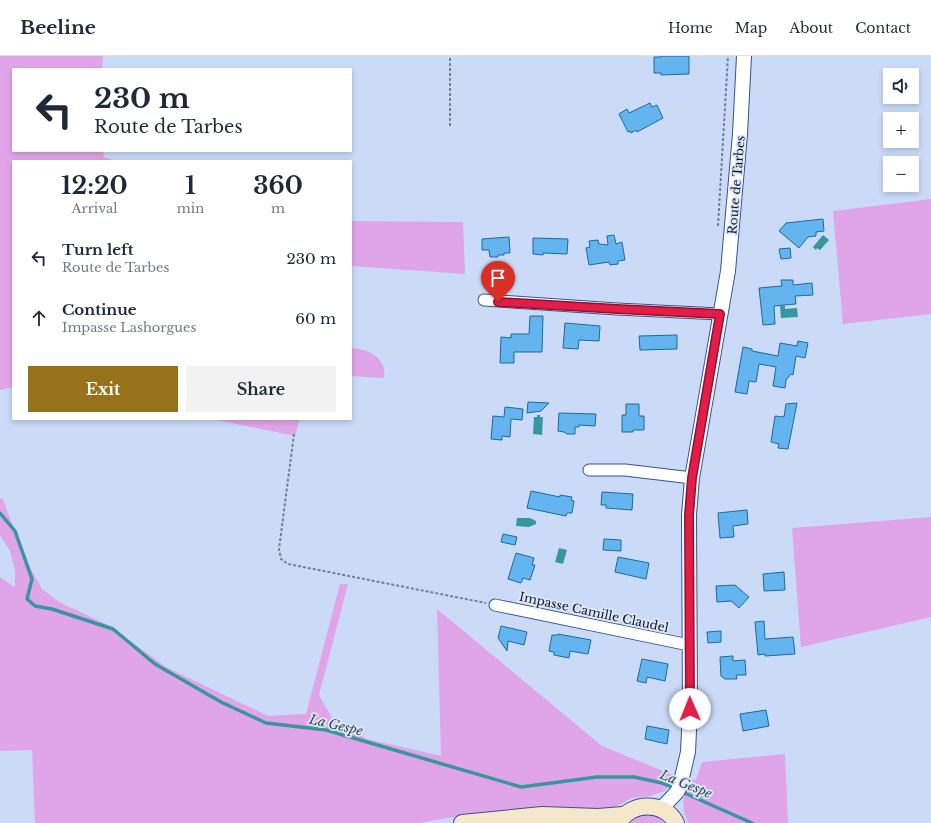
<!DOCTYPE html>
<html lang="en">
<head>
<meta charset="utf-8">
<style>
	body { margin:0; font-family:"Libre Baskerville",serif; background:#f2f2f3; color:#1f2937; height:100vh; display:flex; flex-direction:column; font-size:15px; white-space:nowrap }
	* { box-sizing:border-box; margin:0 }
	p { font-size:13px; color:#747a83 }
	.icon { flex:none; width:22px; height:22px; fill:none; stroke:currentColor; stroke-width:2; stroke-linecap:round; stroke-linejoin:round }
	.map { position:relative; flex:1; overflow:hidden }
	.panel { position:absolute; left:12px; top:104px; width:340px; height:260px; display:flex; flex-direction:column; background:#fff; border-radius:0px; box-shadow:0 2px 6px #0003 }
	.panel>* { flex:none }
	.top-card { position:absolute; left:12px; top:12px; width:340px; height:84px; border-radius:0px; box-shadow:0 2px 6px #0003; background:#fff; color:#1f2937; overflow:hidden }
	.controls { position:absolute; left:883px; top:12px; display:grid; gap:8px }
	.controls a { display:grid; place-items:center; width:36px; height:36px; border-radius:0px; background:#fff; box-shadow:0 2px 6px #0003; font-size:20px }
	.pin { position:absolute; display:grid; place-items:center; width:34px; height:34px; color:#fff; margin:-41px -17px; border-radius:50% 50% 50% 0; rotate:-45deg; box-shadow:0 0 4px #0007 }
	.pin .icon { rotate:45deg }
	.me { position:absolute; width:44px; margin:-22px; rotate:359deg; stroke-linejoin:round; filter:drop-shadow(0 0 3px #0008) }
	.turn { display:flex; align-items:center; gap:14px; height:84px; padding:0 16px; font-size:18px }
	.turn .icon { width:52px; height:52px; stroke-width:2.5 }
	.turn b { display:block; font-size:28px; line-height:34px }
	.eta { display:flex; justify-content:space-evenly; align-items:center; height:68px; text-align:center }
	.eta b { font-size:24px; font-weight:700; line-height:28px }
	.button { display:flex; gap:8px; margin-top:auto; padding:8px 16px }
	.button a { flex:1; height:46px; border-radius:0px; background:#97711b; color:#fff; font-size:16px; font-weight:700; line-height:46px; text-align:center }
	.button a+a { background:#f2f2f3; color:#1f2937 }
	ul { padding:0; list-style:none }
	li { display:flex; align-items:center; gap:12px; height:60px; padding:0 16px }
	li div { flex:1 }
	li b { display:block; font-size:15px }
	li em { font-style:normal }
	header { display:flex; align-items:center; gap:24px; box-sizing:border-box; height:56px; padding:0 20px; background:#fff; border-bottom:1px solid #e0e1e3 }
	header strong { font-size:19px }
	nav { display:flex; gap:22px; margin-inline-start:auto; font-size:14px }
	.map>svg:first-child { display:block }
	.green { fill:#e0a5e8 }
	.water { fill:#38969e }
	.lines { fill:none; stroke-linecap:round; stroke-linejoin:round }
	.stream { stroke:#38969e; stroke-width:3.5 }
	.building { fill:#64b4ef; stroke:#1c6b9d }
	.minor-casing { stroke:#355493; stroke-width:13 }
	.tertiary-casing { stroke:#355493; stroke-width:16 }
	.secondary-casing { stroke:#355493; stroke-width:18 }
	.path { stroke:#707f9a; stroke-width:2; stroke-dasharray:3 2; stroke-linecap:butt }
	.minor { stroke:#fff; stroke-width:11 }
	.tertiary { stroke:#fff; stroke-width:14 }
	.secondary { stroke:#f5e7ca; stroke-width:16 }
	.route-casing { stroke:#92132f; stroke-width:10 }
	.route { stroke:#e11d48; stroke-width:7 }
	.labels { text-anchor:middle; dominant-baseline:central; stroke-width:3.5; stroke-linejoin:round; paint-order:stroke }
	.street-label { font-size:12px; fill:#0b1832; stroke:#dfe7f6 }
	.water-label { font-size:13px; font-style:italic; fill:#2d4a4c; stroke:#dfe7f6 }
</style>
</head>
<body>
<header>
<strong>Beeline</strong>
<nav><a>Home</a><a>Map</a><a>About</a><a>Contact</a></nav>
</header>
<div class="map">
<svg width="931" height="767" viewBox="0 0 931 767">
	<rect width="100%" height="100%" fill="#cadaf7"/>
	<g class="green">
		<path d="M0,0H103L102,13H13V95H103L104,101L116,105H13V331L0,334Z"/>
		<path d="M931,143V258L843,268L833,155Z"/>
		<path d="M351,165L463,166L465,218L351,210Z"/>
		<path d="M351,292C369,293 387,302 384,322L351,320Z"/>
		<path d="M212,363H300L295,380Z"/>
		<path d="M0,442L3,443L23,499L42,533L59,546L110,570L166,611L268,660L306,658L340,528H348L319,639L332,662L367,683L441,700L437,553L602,690L675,720L665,735L650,740L632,742L608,755L568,753L484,756L419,767H35L32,694L0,695V521L15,531V514L10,495L0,479Z"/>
		<path d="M931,461V561L801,591L792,472Z"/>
		<path d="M785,698L788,767H688C680,749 683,739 691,723L696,724L702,706Z"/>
		<path d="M656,756L669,767H625L634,758Z"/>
	</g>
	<g class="water">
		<path d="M823,179L829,184L820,194L817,192L816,194L813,191Z"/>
		<path d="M780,250H785V253L797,252L798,261L781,262Z"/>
		<path d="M537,359H540V361H543L542,379L533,378L534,361H537Z"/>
		<path d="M517,462H530L536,465V468L529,471L516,470Z"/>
		<path d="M559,492L567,494L563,508L555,506Z"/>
	</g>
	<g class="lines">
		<g class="stream">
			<path d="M0,457L15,475L32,523L27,543L35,550L52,553L113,573L155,608L221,646L266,667L326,674L521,731L597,721H634L662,727L675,732"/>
			<path d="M680,735L752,767"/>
		</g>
	</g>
	<g class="building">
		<path d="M661,0H689V18L661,19V17H654V1H661Z"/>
		<path d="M650,47L652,51L657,49L663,62L637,76L636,74L631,77L630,75L628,76L619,58L627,53L629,57Z"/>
		<path d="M823,163L824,175L816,176V180L808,181L799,192L779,175L786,167Z"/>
		<path d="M614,179L616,188L622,186L625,204L618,205V208L610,209L609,206L589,209L586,192L590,191L589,185L598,184L599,188L608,189L607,180Z"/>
		<path d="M509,181L510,197H504V199H498V201H490L489,194H482V183Z"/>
		<path d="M533,182L568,183L567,198L543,197V199L533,198Z"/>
		<path d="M790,192L791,202L781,203L779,193Z"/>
		<path d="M781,224H793V229L812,227L813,239L795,240L796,248L774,250L775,268L763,269L759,232L782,230Z"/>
		<path d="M530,260H543L542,296H514V307H500L501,281L511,282V278H529Z"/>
		<path d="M565,267L600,270L599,285L579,284L578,293L563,292Z"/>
		<path d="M677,279V293L640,294L639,280Z"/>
		<path d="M798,285L808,287L805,302L796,300L793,319L791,318L786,324L785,332L773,330L776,311L759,308L756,326L749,325L747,338L735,336L743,291L752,293V295L778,300L780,287L797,290Z"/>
		<path d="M528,346L549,347L541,355L527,357Z"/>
		<path d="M797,347L788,393L778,392L779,388L771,386L775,360L784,361L786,348Z"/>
		<path d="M626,348H639V360H644V374H633V376H622V359H626Z"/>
		<path d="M505,351L523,353L522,364L511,363L510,381L502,380V384L491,383L493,360L504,361Z"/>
		<path d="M559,357L596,358L595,370L579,369V371H575V378H567L564,376L558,375Z"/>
		<path d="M531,435L560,441V439L572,441L571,444L574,445L572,457H567L566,460L527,452Z"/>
		<path d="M602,436L633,438L632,454L606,452V449H601Z"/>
		<path d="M747,454L748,468L733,470L734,481L720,482L718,457Z"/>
		<path d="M503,478L517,481L515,489L501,486Z"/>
		<path d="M604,483L621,484V495L603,494Z"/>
		<path d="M516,497L534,502L532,509H535L530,524L523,522L521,527L508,523Z"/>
		<path d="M618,501L649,507L646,523L615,516Z"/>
		<path d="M784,516L785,534L764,535L763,518Z"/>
		<path d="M735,529L749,541L739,552L731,545L717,546L716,530Z"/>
		<path d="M764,565L765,583L793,581L795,598L765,600V598L758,599L755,566Z"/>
		<path d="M501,570L527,576L524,589L508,585L507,595L498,582Z"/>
		<path d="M721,575V586L708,587L707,576Z"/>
		<path d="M558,578L591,584L588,598L570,595L569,602L554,599V596L549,595L552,579H558Z"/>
		<path d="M733,600V605L745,604L746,619H736L737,623H725L721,620L720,601Z"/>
		<path d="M642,603L668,608L665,625L647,621L646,627L637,625Z"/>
		<path d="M766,654L769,670L743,675L740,658Z"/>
		<path d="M647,670L669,674L667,688L645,683Z"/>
	</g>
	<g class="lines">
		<g class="minor-casing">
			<g id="minor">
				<path d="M484,244L617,253L720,258"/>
				<path d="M589,414H625L692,422"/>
				<path d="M495,549L689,589"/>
			</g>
		</g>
		<g class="tertiary-casing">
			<path id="tertiary" d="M661,753L677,736L680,730L688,696L690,653L689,459L692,422L728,215L740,78L744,0"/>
		</g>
		<g class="secondary-casing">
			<g id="secondary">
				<path d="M462,767L542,759L598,761L623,759"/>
				<path d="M619,767C630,745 665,745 676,767"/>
			</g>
		</g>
		<g class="path">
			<path d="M450,70V0"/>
			<path d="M718,170L728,0"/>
			<path d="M294,378L279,493L281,503L288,508L486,547"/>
		</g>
		<use href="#minor" class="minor"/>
		<use href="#tertiary" class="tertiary"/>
		<use href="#secondary" class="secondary"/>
	</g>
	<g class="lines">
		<g class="route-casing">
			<path id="route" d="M498,246L617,253L720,258L692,422L689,459L690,653"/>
		</g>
		<use href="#route" class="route"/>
	</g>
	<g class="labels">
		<g class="street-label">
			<text transform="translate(736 129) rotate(-85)">Route de Tarbes</text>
			<text transform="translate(594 556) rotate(12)">Impasse Camille Claudel</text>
		</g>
		<g class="water-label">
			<text transform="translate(336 669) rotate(13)">La Gespe</text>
			<text transform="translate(686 728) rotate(22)">La Gespe</text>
		</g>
	</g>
</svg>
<div class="controls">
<a><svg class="icon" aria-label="sound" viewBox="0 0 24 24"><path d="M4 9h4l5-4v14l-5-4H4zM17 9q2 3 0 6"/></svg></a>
<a>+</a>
<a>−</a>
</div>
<div class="pin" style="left:498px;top:246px;background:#d93025"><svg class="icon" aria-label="arrive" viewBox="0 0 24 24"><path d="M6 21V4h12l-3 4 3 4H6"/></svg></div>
<svg class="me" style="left:690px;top:653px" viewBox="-20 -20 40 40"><circle r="19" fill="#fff"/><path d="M0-13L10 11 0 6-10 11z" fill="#e11d48"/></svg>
<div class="top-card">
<div class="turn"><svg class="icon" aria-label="left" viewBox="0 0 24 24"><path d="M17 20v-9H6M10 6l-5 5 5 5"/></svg><div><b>230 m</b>Route de Tarbes</div></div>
</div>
<section class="panel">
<div class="eta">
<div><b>12:20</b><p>Arrival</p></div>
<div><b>1</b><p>min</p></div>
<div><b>360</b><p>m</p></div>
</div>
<ul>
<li><svg class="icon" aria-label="left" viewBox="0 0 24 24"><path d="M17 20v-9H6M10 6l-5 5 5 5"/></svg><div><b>Turn left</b><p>Route de Tarbes</p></div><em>230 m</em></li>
<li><svg class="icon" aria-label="ahead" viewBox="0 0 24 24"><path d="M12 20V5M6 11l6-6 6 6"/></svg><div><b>Continue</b><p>Impasse Lashorgues</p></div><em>60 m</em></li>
</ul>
<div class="button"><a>Exit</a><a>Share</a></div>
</section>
</div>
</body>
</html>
